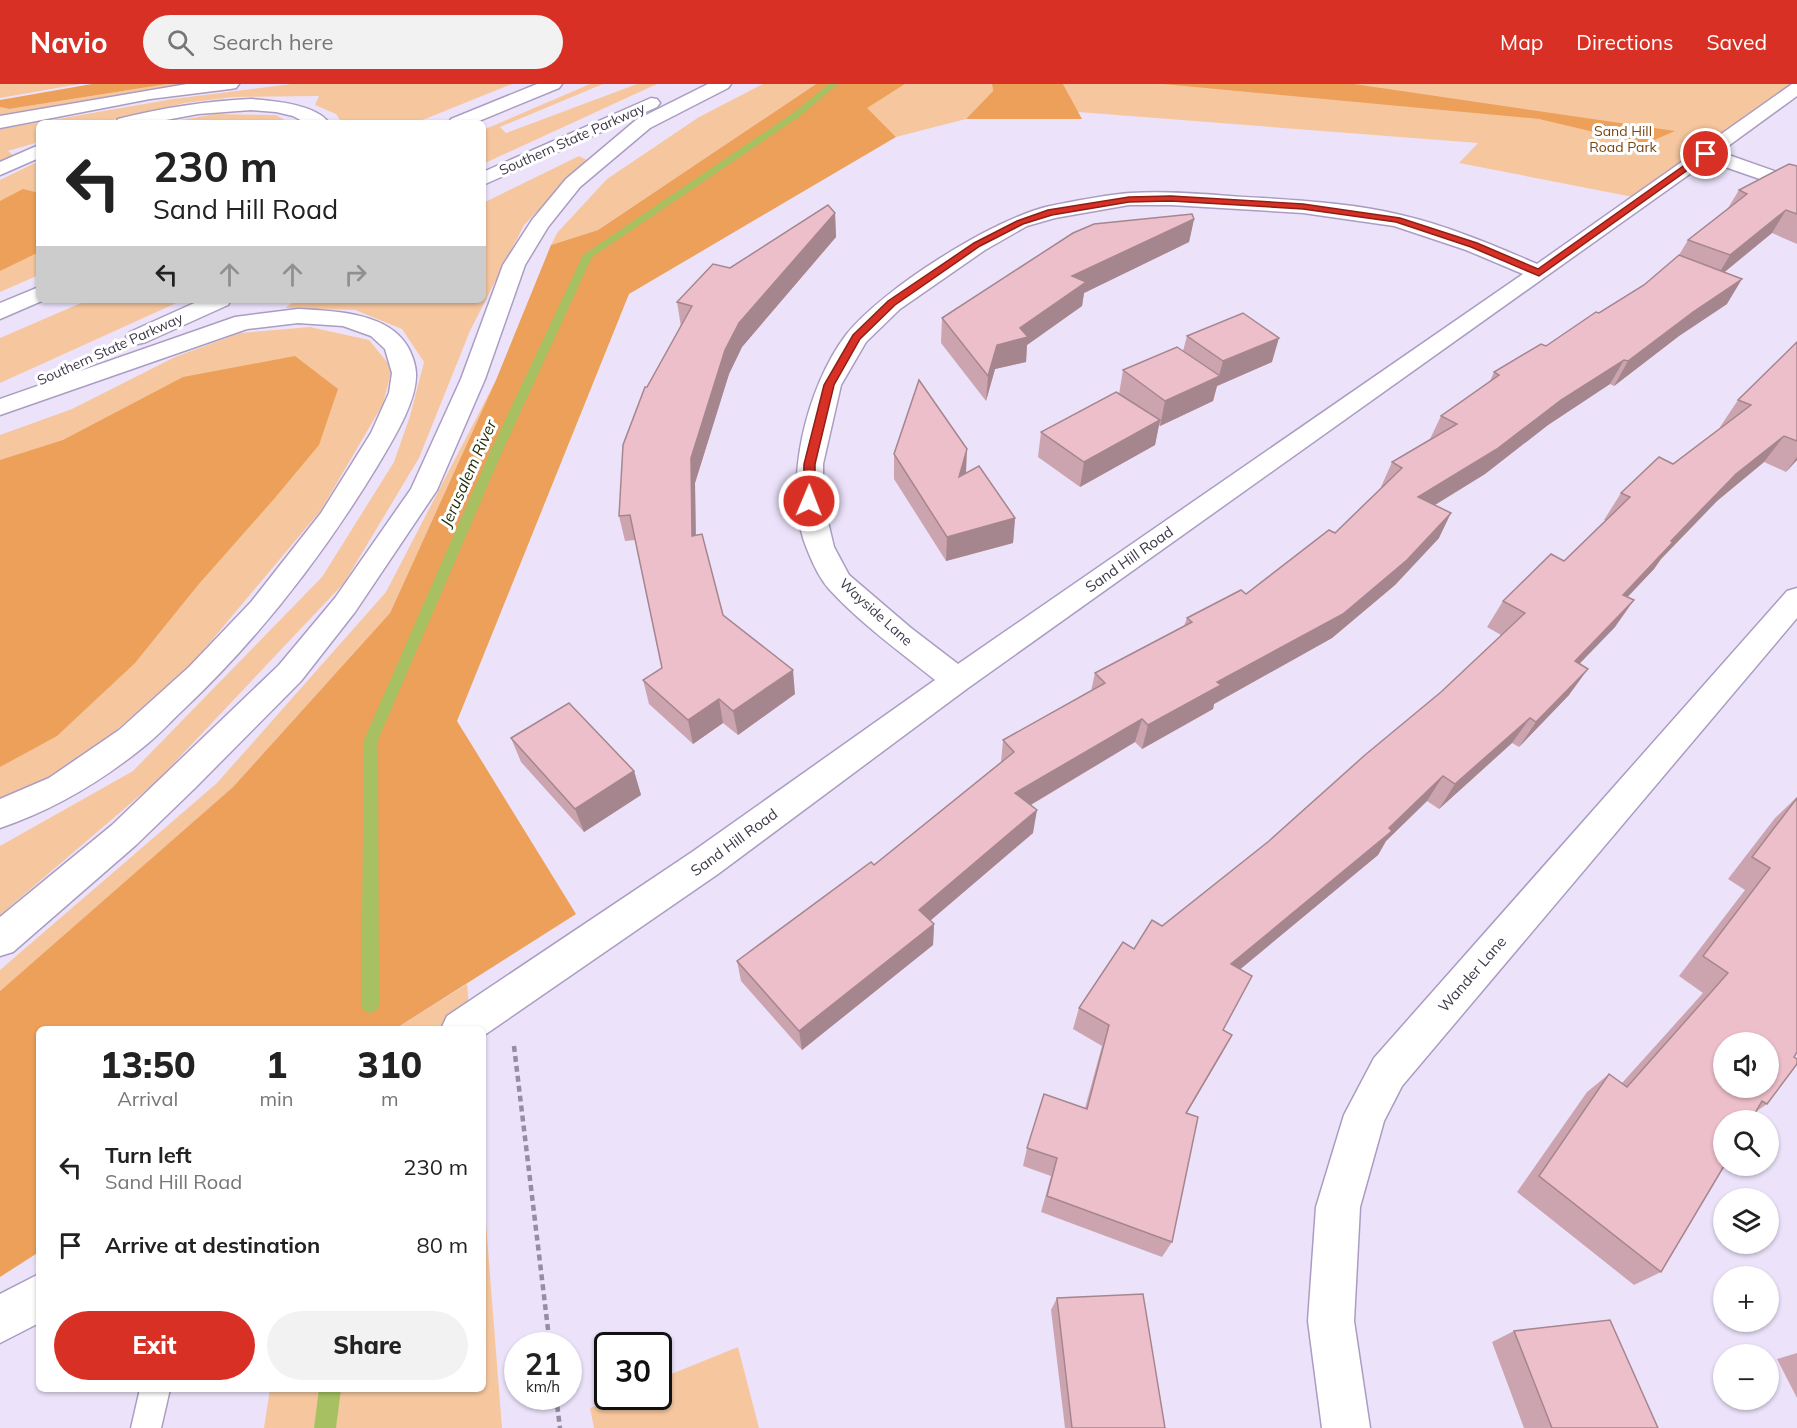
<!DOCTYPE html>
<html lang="en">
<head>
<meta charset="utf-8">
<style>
	body { margin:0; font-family:Mulish,sans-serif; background:#f2f2f2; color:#222; height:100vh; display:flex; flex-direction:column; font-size:22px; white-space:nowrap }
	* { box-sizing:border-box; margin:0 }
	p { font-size:20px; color:#767676 }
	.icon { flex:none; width:33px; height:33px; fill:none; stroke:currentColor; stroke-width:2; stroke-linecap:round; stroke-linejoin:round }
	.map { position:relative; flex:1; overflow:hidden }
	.sheet { position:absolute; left:36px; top:942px; width:450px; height:366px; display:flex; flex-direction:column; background:#fff; border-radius:9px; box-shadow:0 2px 4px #0004 }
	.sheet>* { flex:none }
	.banner { position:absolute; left:36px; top:36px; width:450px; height:183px; border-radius:9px; box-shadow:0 2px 4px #0004; background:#fff; color:#222; overflow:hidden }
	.tools { position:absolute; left:1713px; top:948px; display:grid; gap:12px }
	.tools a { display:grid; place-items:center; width:66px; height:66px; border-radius:50%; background:#fff; box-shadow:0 2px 4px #0004; font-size:30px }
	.speed { position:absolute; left:504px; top:1248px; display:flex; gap:12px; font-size:30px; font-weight:700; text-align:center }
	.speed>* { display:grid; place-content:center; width:78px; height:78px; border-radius:50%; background:#fff; box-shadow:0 2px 4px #0004; line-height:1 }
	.speed small { font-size:15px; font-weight:400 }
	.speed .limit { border:3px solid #111; border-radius:9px; background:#fff; color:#111 }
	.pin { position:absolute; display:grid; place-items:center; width:51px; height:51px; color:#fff; margin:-26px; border:3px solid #fff; border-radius:50%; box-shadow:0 2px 6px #0007 }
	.me { position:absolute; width:66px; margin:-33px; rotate:1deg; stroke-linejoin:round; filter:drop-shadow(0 0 4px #0008) }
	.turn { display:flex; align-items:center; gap:21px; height:126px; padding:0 18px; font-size:27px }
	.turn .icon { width:78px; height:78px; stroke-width:2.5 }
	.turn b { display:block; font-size:42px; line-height:51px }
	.lanes { display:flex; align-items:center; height:57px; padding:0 18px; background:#0003; justify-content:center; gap:30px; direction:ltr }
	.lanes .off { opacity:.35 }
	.eta { display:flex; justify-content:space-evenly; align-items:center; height:102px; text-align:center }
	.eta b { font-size:36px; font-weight:800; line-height:42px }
	.cta { display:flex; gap:12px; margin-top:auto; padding:12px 18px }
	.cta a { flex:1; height:69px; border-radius:36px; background:#d93025; color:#fff; font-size:24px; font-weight:800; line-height:69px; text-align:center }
	.cta a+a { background:#f2f2f2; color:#222 }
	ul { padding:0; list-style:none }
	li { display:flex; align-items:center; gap:18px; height:78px; padding:0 18px }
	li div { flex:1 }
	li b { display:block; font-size:22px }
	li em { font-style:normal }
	header { display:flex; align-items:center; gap:36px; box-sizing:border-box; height:84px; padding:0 30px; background:#d93025; color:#fff }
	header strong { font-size:28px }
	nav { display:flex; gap:33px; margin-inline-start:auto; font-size:21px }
	.search { width:420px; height:54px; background:#f2f2f2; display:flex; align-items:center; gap:15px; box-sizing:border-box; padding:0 21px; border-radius:33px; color:#767676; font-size:22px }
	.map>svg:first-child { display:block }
	.green { fill:#f6c79f }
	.forest { fill:#eca059 }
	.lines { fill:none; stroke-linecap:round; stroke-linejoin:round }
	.stream { fill:#a7c162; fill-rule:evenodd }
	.lane-casing { stroke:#ab9dc1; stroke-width:3 }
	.street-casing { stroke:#ab9dc1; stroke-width:3 }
	.highway-casing { stroke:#ab9dc1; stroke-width:3 }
	.path { stroke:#958ea2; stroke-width:4.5; stroke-dasharray:6 4; stroke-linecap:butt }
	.lane { fill:#fff; fill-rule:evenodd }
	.street { fill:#fff; fill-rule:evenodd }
	.highway { fill:#fff; fill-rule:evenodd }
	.wall { fill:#cca4af }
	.shaded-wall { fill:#a6868e }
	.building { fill:#edbfcb; stroke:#a6868e; stroke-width:1.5; fill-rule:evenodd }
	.route { fill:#d93025; stroke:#8d1f18; stroke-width:1.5 }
	.labels { text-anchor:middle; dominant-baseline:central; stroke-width:6; stroke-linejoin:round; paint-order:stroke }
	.far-park-label { font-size:14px; fill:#774610; stroke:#fff }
	.far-street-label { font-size:14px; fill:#3e3948; stroke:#fff }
	.street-label { font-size:15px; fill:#3e3948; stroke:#fff }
	.water-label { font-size:16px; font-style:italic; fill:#252f06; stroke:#fff }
</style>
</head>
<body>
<header>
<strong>Navio</strong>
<div class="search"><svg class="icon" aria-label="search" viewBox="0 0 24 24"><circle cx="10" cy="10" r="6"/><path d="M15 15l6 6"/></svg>Search here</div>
<nav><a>Map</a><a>Directions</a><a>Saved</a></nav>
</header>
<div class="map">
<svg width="1797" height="1344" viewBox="0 0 1797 1344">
	<rect width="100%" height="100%" fill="#ece3fb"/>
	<g class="green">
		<path d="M0,0H80L0,14Z"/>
		<path d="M167,0H195L129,9L0,33V23L9,25Z"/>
		<path d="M291,0H512L415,39H342L336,30L315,21L319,12L233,13L185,19L100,39H39V58L8,67L14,72L0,78V45L173,15Z"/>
		<path d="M590,0H603L500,43L506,49L637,0H657L483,80V46Z"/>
		<path d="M763,0H816L598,146L551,161L557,149L607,95L699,33Z"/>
		<path d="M905,0H992L993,7L966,35L896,53L866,24Z"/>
		<path d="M1063,0H1797V1L1638,114L1459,79L1478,59L1078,28Z"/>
		<path d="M215,30L276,31L290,39H164Z"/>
		<path d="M579,72L587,76L524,141L470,247L419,374L344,499L158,696L0,831V762L133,687L322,493L394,378L410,332L424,278L402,245L355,226L285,224L296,216H483V119Z"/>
		<path d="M39,77V191L0,208V96Z"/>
		<path d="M88,216H183L0,299V254Z"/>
		<path d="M310,243L369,256L392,284L383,320L321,426L192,580L64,692L0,718V351L72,325L175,273L240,249Z"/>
		<path d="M496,296L390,529L233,703L0,907V886L217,699L386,508Z"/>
		<path d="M467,900L471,945H395Z"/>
		<path d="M483,1102L502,1344H264L270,1305H483Z"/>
		<path d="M738,1263L759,1344H594L590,1324L617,1313L658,1312L659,1295Z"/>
	</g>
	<g class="forest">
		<path d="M92,0H167L9,25L0,23V16Z"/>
		<path d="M816,0H905L867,24L896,53L629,210L457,637L576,830L395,945H39V1168L0,1193V907L233,703L390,529L496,296L551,161L598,146Z"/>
		<path d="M992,0H1063L1082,35H966L993,7Z"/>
		<path d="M1163,0H1354L1675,47L1645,60L1539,35Z"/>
		<path d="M23,105L39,109V168L0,187V117Z"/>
		<path d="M295,272L338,305L319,361L274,415L198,501L135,579L57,652L0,683V376L63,356L183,293Z"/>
	</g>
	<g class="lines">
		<g class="stream">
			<path d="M829,0H838L799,33L592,173L503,366L378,656L379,921L376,927L370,929L364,927L361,921L364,656L491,366L583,171L793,29Z"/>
			<path d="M319,1305H341L336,1344H314Z"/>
		</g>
		<g class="lane-casing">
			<path id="lane" d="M140,1305H170L161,1344H131Z"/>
		</g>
		<g class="street-casing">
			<g id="street">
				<path d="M1792,0H1797V12L1720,68L1797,95V108L1708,77L968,604L718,790L483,952V945H441L447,932L692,768L935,596C899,567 860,539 829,505C820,495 812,478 807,465C781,403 807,302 846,251C881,206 994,134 1050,122C1075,117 1104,111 1130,109C1174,106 1219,112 1263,114C1308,117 1357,120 1401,131C1448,142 1493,161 1537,180ZM1129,121H1171L1303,129L1394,142L1466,166L1523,190L958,580L911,544L849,491L834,463L823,417V380L841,301L866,258L900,225L985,166L1027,142L1055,134Z"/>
				<path d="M1797,504V534L1402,1002L1384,1037L1360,1123L1354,1237L1370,1344H1322L1308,1237L1316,1123L1344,1031L1374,974L1787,507Z"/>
				<path d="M39,1190V1239L0,1259V1210Z"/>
			</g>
		</g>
		<g class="highway-casing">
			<g id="highway">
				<path d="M187,0H239L236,4L230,5L150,15L0,44V32Z"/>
				<path d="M537,0H562L559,4L474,39H449L451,35Z"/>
				<path d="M708,0H731L728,4L650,44L580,103L548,143L525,181L485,295L437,406L355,528L301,597L195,704L136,761L13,868L0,872V833L112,741L279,581L335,514L411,405L461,295L503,181L532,136L566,95L636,36Z"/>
				<path d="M651,14L657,15L660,19L657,23L483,101V88Z"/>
				<path d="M251,15C273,17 316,20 329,39H306L293,32L276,28L251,26L198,30L150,39H116L118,35C162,24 206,17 251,15Z"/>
				<path d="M39,61V74L0,91V78Z"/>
				<path d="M39,203V216H44L0,235V219Z"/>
				<path d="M201,216H231L228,221L146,258L138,260L130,258L126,253L130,248Z"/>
				<path d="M298,225C332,227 385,228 406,260C411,267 416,281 416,290C417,318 392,357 378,381C324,470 260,553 184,625C170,638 157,653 141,665C97,700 53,726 0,744V715L49,694L119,646L189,583L251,518L321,429L371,349L389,309L392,289L385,265L371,252L343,242L298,239L247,245L0,331V315L235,233Z"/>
			</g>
		</g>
		<g class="path">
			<path d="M514,962L550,1262"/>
			<path d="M556,1312L560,1344"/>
		</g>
		<use href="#lane" class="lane"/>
		<use href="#street" class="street"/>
		<use href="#highway" class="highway"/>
	</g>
	<g class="wall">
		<path d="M1797,82V160L1772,149L1724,188L1727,220L1679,252L1614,302L1610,300L1548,341L1485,390L1435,421L1439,454L1395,501L1332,554L1214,620L1213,625L1142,665L1135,658L1031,721L1033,749L930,837L934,840L933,861L802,966L741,897L737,877L874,781L1001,678L1003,656L1091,607L1095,589L1184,542L1187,534L1246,510L1335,449L1382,403H1381L1392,378L1430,355L1441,332L1490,297L1494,288L1546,262L1644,201L1679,171L1688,156L1728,124L1739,106Z"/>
		<path d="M835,129L836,153L742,263L729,290L695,399L696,451L723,531L795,610L738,651L723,639L693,660L649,620L643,596L662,584L635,456L625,457L619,432L647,303L681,243L677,218L730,184Z"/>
		<path d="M1194,135L1189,158L1084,209L1082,222L1027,261L1026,278L995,285L986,317L941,259L942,234Z"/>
		<path d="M1187,252L1272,278L1217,302L1213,317L1160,342L1159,341L1155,361L1080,403L1038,373L1041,348L1119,310L1123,286L1183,267Z"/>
		<path d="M1797,257V376L1786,388L1764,378L1717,417L1661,475L1654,485L1627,513L1615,543L1579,580L1569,611L1519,663L1512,659L1439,725L1427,717L1386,757L1378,771L1240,885L1223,946L1221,971L1187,1029L1172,1158L1162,1173L1041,1128L1051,1092L1023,1082L1027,1064L1085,1024L1102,962L1073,945L1079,924L1134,865L1162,842L1269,757L1441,608L1501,551L1487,543L1503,517L1564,477L1606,436H1604L1621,409L1673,380L1722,343H1720L1738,316L1793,262Z"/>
		<path d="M894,370L966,389L1015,434L1013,459L946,477L894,395Z"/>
		<path d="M511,654L634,687L641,711L584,748L521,678Z"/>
		<path d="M1797,713V968L1767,1020L1757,1027L1661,1188L1634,1201L1517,1108L1587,1008L1609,990L1622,999L1703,909L1679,892L1745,806L1728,795L1775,734Z"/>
		<path d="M1057,1214L1165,1344H1065L1051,1226Z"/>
		<path d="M1514,1247L1658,1344H1524L1492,1258Z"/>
		<path d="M1797,1269V1314L1777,1275Z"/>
	</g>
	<g class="shaded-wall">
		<path d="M1786,126L1772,149L1715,196L1730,171Z"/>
		<path d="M835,129L836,153L742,263L729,290L695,399L696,476L692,452L691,374L725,266L739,239Z"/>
		<path d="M1194,135L1189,158L1084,209L1082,222L1027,261L1026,278L995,285L986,317L988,292L997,261L1020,244L1072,192Z"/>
		<path d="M1742,195L1727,220L1679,252L1614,302L1628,277L1693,228Z"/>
		<path d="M1279,254L1272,278L1217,302L1213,317L1160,342L1165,317L1219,292L1223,277Z"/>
		<path d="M1624,276L1610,300L1548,341L1485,390L1407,438L1418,413L1561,316Z"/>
		<path d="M1160,336L1155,361L1080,403L1084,378Z"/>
		<path d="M1784,352L1764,378L1717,417L1661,475L1654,485L1605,537L1623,511L1671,457L1736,390Z"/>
		<path d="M967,365L966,390L959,393Z"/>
		<path d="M1797,373V376L1786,388Z"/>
		<path d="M1451,429L1439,454L1395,501L1332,554L1214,620L1213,625L1142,665L1148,641L1217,598Z"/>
		<path d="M1015,434L1013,459L946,477L947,453Z"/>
		<path d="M1634,516L1615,543L1557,603L1575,577Z"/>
		<path d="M1588,585L1569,611L1519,663L1536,638Z"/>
		<path d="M793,586L795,610L738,651L733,627Z"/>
		<path d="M719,615L723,639L693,660L688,636Z"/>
		<path d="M1530,634L1512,659L1439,725L1455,700Z"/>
		<path d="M1142,635L1135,658L1012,732L1015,709Z"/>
		<path d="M634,687L641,711L584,748L575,725Z"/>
		<path d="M1443,692L1427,717L1386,757L1378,771L1220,902L1231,880L1389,744Z"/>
		<path d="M1037,726L1033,749L918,847L919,826Z"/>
		<path d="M934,840L933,861L802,966L799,947Z"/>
		<path d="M1232,951L1221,971L1176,1047L1186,1029Z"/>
	</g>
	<g class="building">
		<path d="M1789,80L1797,82V130L1786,126L1730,171L1688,156L1747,110L1739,106Z"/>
		<path d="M828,121L835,129L739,239L725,266L691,374L692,452L702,450L723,531L793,586L733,627L719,615L688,636L643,596L662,584L630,431L619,432L623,361L645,303H647L692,222L677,218L713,180L730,184Z"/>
		<path d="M1192,130L1194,135L1072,192L1086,198L1020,244L1028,253L997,261L988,292L942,234L1073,149L1094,140Z"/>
		<path d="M1679,171L1742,195L1693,228L1628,277L1624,276L1561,316L1497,365L1418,413L1451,429L1407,476L1343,530L1217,598L1221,601L1148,641L1142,635L1015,709L1037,726L919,826L934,840L799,947L737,877L871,778L874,781L1014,668L1003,656L1105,599L1095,589L1192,538L1187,534L1241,506L1246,510L1329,446L1335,449L1402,384L1392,378L1457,340L1441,332L1499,291L1494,288L1541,260L1546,262L1596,228L1599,229L1644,201Z"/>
		<path d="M1243,229L1279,254L1223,277L1187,252Z"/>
		<path d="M1797,258V357L1784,352L1736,390L1671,457L1673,458L1623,511L1634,516L1575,577L1588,585L1536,638L1530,634L1455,700L1443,692L1389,744L1392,747L1231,880L1252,892L1223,946L1232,951L1186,1029L1198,1033L1172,1158L1047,1112L1057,1074L1027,1064L1044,1010L1087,1025L1109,941L1079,924L1123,858L1134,865L1152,836L1162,842L1269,757L1365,671L1441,608L1525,529L1503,517L1551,470L1564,477L1630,413L1621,409L1659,373L1673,380L1751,321L1738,316Z"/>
		<path d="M1177,263L1220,292L1165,317L1123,286Z"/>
		<path d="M919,296L967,365L959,393L979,382L1015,434L947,453L894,370Z"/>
		<path d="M1116,308L1160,336L1084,378L1041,348Z"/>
		<path d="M569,619L634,687L575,725L511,654Z"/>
		<path d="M1797,714V968L1794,973L1797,975V980L1767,1020L1762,1017L1751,1036H1724V1082L1661,1188L1539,1092L1609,990L1627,1003L1728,889L1703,872L1770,784L1752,773ZM1724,958H1768V1004H1724Z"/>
		<path d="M1143,1210L1165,1344H1072L1057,1214Z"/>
		<path d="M1610,1236L1658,1344H1552L1514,1247Z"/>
	</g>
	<path class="route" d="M1703,68L1710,70L1539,192L1471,163L1396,138L1303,125L1171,117L1129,118L1052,131L1023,140L980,162L895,221L860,255L834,301L815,380V417L809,421L803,417L804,380L824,301L853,251L888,217L974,159L1017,137L1048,126L1129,113L1171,112L1303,120L1400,134L1477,159L1538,185Z"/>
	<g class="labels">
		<g class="far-park-label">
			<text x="1623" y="47">Sand Hill<tspan x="1623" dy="16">Road Park</tspan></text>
		</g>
		<g class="far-street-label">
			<text transform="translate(572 55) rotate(-24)">Southern State Parkway</text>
			<text transform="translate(110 265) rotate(-24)">Southern State Parkway</text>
			<text transform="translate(876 528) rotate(42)">Wayside Lane</text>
		</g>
		<g class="street-label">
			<text transform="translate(1129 475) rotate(-35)">Sand Hill Road</text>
			<text transform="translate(734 758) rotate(-36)">Sand Hill Road</text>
			<text transform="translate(1472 890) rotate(-49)">Wander Lane</text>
		</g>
		<g class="water-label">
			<text transform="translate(468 389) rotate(-66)">Jerusalem River</text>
		</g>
	</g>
</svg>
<div class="tools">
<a><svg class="icon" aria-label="sound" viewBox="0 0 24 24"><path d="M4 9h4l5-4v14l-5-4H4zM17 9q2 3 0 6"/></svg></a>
<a><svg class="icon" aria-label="search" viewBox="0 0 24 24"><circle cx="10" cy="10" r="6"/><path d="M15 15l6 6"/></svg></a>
<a><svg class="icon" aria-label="layers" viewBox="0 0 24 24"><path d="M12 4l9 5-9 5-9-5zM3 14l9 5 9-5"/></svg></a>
<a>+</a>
<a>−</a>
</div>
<div class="speed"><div>21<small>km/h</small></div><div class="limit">30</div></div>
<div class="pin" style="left:1706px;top:70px;background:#d93025"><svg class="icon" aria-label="arrive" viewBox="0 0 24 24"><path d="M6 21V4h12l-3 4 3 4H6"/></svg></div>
<svg class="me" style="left:809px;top:417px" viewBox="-20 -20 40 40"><circle r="17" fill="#d93025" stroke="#fff" stroke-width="3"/><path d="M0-11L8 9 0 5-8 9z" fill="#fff"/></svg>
<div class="banner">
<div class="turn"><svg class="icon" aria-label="left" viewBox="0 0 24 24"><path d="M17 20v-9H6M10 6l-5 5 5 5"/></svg><div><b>230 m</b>Sand Hill Road</div></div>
<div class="lanes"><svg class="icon" aria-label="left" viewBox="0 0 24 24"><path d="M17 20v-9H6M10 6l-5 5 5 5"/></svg><svg class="icon off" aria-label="ahead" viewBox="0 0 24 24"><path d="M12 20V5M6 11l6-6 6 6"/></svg><svg class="icon off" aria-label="ahead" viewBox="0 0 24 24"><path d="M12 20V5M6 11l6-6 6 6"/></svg><svg class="icon off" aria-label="right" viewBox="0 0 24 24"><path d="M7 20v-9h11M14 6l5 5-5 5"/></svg></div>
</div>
<section class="sheet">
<div class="eta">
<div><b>13:50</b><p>Arrival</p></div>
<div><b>1</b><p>min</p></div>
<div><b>310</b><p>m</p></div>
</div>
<ul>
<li><svg class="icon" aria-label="left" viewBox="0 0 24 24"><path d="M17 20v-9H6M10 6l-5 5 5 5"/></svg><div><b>Turn left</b><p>Sand Hill Road</p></div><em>230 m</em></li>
<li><svg class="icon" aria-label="arrive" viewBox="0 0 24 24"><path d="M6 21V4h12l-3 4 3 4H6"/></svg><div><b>Arrive at destination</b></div><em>80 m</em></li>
</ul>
<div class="cta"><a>Exit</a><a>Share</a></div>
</section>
</div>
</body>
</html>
